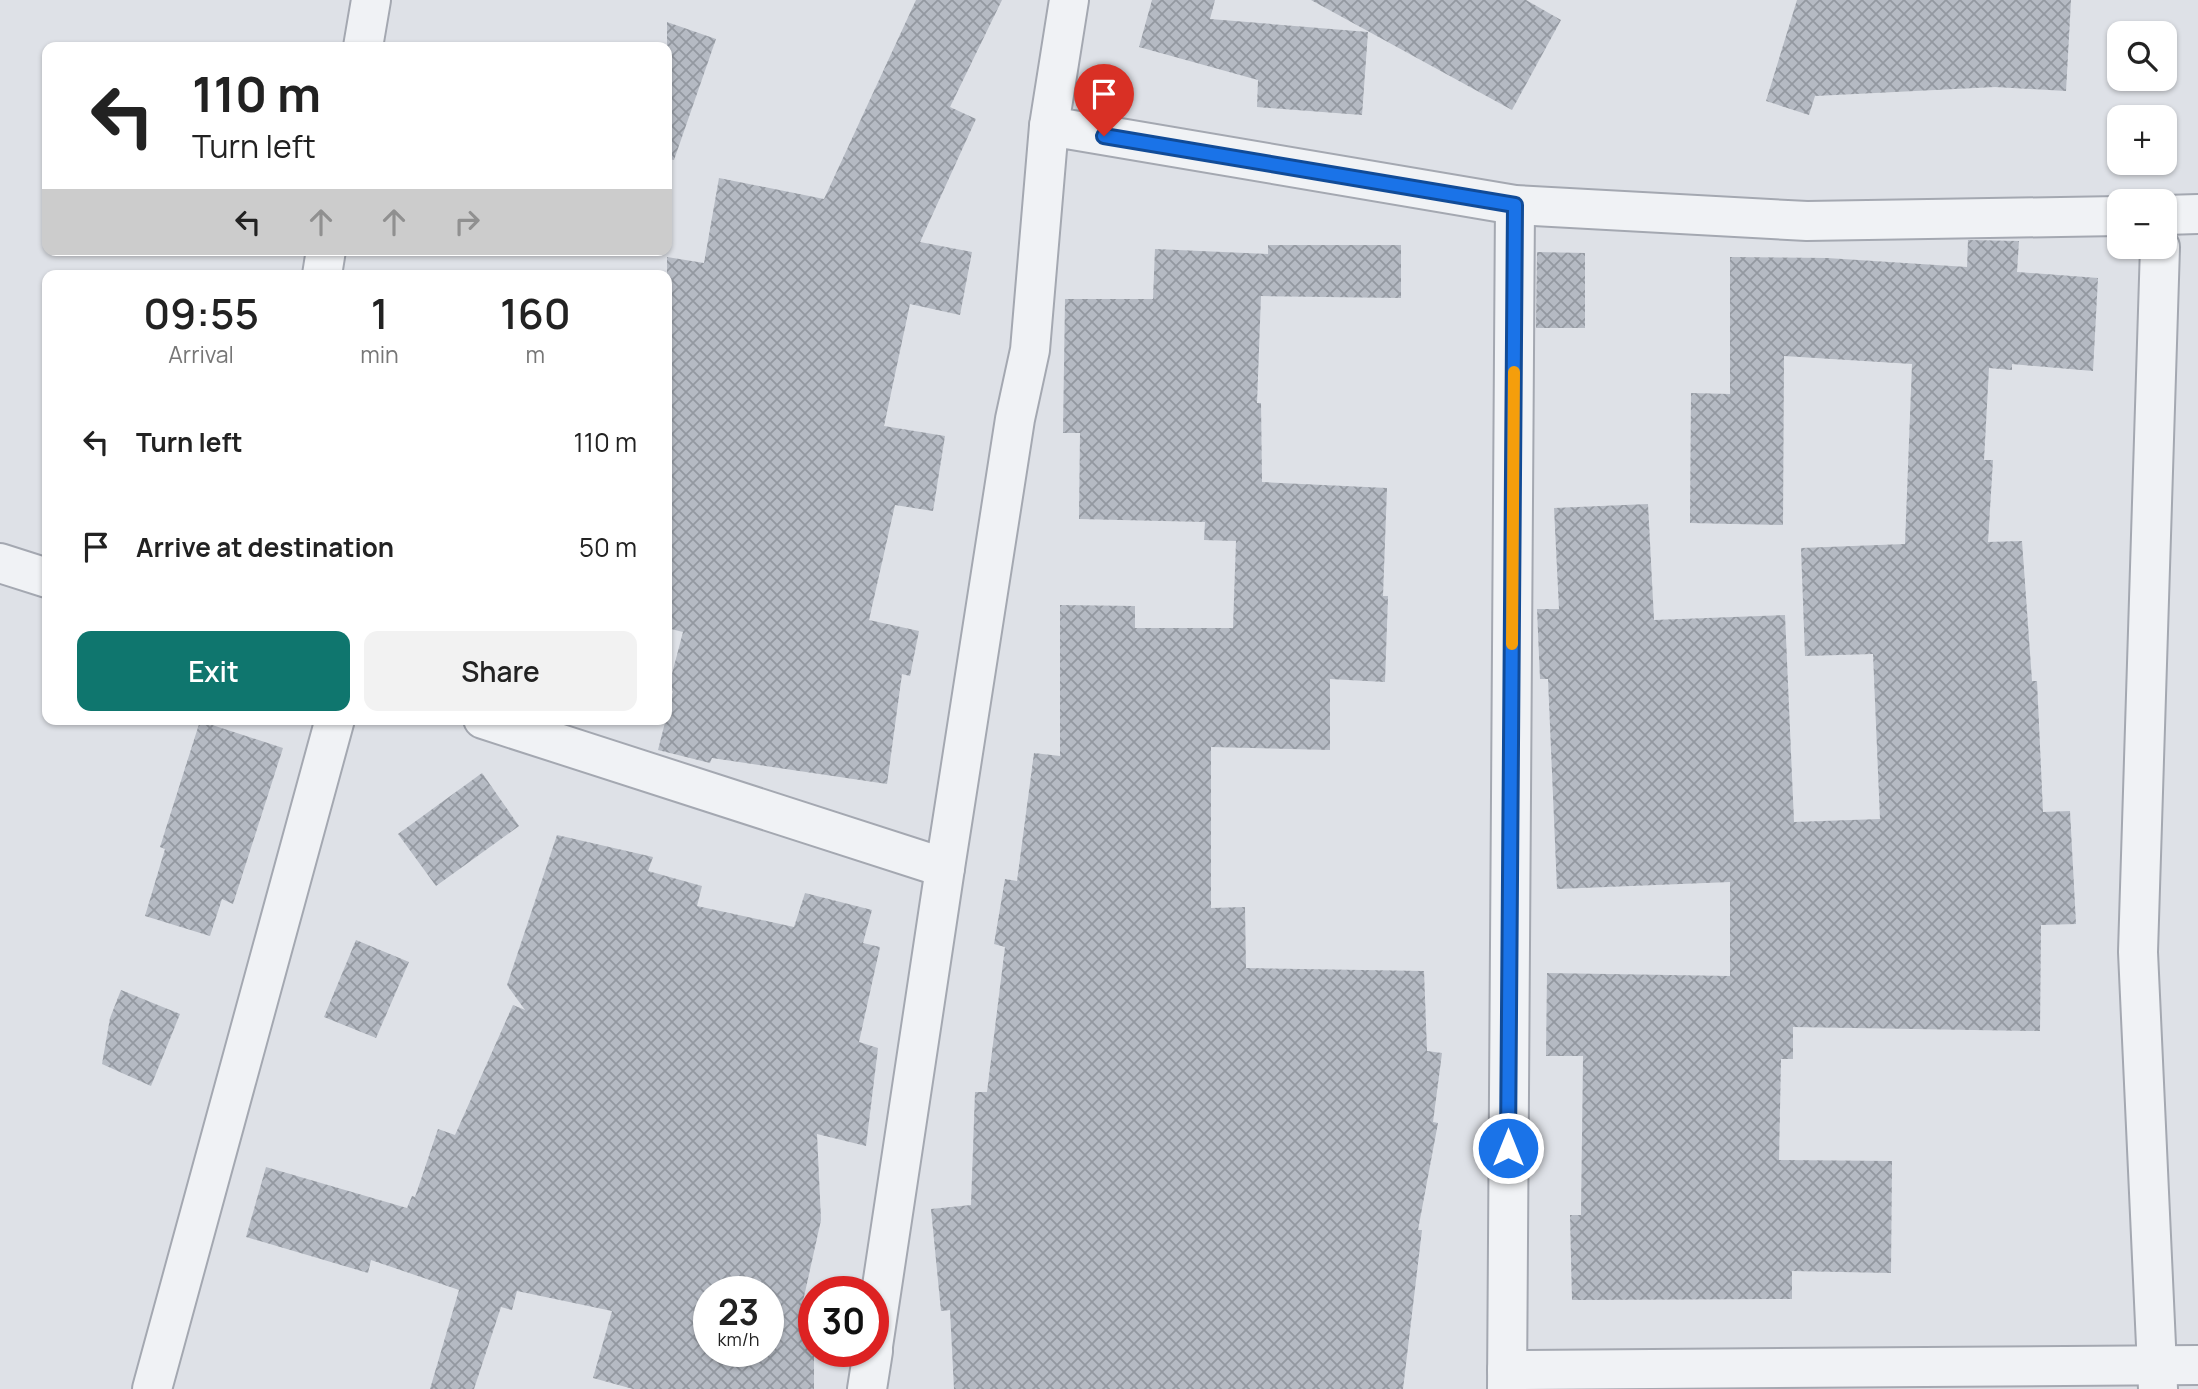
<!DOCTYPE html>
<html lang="en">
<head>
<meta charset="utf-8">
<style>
	body { margin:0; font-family:Manrope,sans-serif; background:#f2f2f2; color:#222; height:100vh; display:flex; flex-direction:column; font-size:26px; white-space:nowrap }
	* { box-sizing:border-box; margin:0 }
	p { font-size:23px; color:#767676 }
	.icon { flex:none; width:38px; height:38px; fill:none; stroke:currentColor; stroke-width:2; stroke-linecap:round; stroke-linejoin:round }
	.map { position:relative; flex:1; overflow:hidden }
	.drawer { position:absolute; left:42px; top:270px; width:630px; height:455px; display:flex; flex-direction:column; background:#fff; border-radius:14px; box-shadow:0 2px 5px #0004 }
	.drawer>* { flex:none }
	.guide { position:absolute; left:42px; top:42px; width:630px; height:214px; border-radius:14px; box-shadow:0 2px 5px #0004; background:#fff; color:#222; overflow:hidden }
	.tools { position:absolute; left:2107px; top:21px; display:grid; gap:14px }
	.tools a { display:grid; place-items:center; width:70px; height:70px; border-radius:14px; background:#fff; box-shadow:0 2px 5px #0004; font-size:35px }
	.speed { position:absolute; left:693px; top:1276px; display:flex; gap:14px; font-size:35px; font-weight:700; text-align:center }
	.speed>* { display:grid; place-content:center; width:91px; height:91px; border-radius:50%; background:#fff; box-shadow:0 2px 5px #0004; line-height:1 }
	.speed small { font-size:18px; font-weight:400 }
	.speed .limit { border:10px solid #d22; background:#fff; color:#111 }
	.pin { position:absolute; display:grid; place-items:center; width:60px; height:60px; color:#fff; margin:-72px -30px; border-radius:50% 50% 50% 0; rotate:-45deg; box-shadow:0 0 7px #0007 }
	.pin .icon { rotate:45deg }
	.me { position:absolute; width:77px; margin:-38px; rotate:0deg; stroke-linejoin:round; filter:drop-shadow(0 0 5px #0008) }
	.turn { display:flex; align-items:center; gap:24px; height:147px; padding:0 35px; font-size:32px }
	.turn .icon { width:91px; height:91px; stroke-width:2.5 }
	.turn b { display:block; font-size:49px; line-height:60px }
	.lanes { display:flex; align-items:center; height:66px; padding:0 35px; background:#0003; justify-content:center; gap:35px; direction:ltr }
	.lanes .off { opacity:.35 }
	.eta { display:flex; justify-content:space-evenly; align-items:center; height:119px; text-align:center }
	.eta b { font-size:42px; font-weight:600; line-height:49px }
	.action { display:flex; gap:14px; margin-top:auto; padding:14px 35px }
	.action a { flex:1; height:80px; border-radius:14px; background:#0f766e; color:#fff; font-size:28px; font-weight:600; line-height:80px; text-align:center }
	.action a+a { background:#f2f2f2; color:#222 }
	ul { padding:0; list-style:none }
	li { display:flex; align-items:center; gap:21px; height:105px; padding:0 35px }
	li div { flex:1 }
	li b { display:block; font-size:26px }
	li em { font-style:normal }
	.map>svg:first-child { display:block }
	.building { fill:url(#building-cross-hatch); fill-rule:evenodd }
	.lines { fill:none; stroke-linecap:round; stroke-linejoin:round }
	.street-casing { stroke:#a4a8b1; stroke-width:42 }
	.street { stroke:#f0f2f5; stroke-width:38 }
	.route-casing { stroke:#114b97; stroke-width:18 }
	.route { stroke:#1a73e8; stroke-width:12 }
	.slow { stroke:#f59e0b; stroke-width:12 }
</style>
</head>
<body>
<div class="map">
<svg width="2198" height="1389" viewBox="0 0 2198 1389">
	<defs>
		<pattern id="building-cross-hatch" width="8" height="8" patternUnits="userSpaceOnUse" patternTransform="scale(1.75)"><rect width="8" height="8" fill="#b5bac3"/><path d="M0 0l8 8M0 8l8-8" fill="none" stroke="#9398a0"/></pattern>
	</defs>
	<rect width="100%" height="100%" fill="#dee1e7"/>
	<g class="building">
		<path d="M916,0H1002L950,107L976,119L920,242L972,252L960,315L910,304L884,426L945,436L933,511L895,505L869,620L919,631L910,676L902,674L887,784L712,758L710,763L658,750L673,691L668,689L683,632L667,628V257L704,263L719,178L824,199Z"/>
		<path d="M1152,0H1215L1210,19L1368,32L1362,115L1257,107L1258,80L1139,47Z"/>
		<path d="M1311,0H1526L1561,20L1512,110Z"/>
		<path d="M1797,0H2071L2066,91L1995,87L1815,96L1809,115L1766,101Z"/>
		<path d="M667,22L716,39L674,160L667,159Z"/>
		<path d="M1968,240L2019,241L2017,272L2098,278L2093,371L2012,364V370L1989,368L1984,460H1993L1988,542L2022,541L2032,681H2037L2043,812L2070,811L2076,924L2041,925L2040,1031L1793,1027V1059H1781L1779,1160L1892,1161L1891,1273L1792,1271V1299L1572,1300L1570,1215H1581L1583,1056H1546L1547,973L1730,976V882L1557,889L1548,679H1540L1537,609H1559L1554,508L1648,504L1654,620L1785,615L1794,822L1880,819L1873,654L1805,656L1801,548L1905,544L1912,364L1784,356L1783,525L1690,523L1691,393L1730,394V257L1827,258L1967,267Z"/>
		<path d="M1268,245H1401V298L1261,296L1257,403H1261L1262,482L1387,488L1383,596H1388L1385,682L1330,679V750L1211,747V908L1245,907L1246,968L1424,971L1427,1051L1442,1053L1433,1122L1438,1123L1418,1230H1422L1403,1389H954L950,1310L941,1311L931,1209L971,1205L975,1092H987L1005,947L994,944L1005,879L1017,881L1034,753L1060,756V605L1135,606V628H1233L1236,541L1204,540L1205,522L1079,519L1080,433H1063L1065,299H1153L1155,249L1268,254Z"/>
		<path d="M1537,252L1585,253V328H1536Z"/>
		<path d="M200,721L283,748L233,904L222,899L210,936L145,916L165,849L160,847Z"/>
		<path d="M482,773L519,826L436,886L398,834Z"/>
		<path d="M557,835L653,857L648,871L702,886L697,906L794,927L805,893L872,910L863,943L880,947L859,1042L878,1048L866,1146L817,1134L821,1220L798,1324L814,1327V1389H633L593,1378L612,1311L517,1291L512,1310L501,1307L474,1389H430L459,1290L371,1260L368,1273L246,1237L266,1167L407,1208L412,1196L415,1197L438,1129L455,1135L513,1005L525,1010L507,985ZM709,1292H768V1351H709Z"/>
		<path d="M356,940L409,962L376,1038L324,1017Z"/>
		<path d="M121,990L180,1014L151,1086L102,1064L110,1018Z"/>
	</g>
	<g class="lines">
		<g class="street-casing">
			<g id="street">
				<path d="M363,47L371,0"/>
				<path d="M1049,126L1069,0"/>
				<path d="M2165,215L2198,214"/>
				<path d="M322,275L326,250"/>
				<path d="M0,563L47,578"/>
				<path d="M483,719L945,868"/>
				<path d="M873,1346L945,868L1015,419L1030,350L1049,126L1515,205L1807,221L2119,216"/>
				<path d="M1507,1370L2198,1365"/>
				<path d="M152,1389L335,719"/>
				<path d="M867,1389L873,1351"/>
				<path d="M1507,1389L1515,205"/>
				<path d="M2158,1389L2138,952L2160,247"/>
			</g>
		</g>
		<use href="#street" class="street"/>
	</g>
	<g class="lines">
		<g class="route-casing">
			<path id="route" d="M1104,136L1515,205L1508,1148"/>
		</g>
		<use href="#route" class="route"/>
		<path class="slow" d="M1512,644L1514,372"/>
	</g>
</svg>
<div class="tools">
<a><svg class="icon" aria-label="search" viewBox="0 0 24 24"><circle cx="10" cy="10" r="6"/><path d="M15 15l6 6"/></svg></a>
<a>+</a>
<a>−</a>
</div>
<div class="speed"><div>23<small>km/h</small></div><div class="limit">30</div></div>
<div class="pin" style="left:1104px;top:136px;background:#d93025"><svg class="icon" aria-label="arrive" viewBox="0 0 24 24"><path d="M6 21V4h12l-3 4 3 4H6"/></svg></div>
<svg class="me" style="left:1508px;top:1148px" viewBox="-20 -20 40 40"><circle r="17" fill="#1a73e8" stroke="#fff" stroke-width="3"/><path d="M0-11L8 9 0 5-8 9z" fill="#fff"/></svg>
<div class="guide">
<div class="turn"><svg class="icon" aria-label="left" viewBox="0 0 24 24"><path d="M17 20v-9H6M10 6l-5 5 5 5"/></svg><div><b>110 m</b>Turn left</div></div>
<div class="lanes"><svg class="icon" aria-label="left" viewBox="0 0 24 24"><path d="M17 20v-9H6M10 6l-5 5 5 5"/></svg><svg class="icon off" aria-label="ahead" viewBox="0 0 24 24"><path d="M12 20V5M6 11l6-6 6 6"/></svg><svg class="icon off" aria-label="ahead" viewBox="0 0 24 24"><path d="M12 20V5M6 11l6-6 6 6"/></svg><svg class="icon off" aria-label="right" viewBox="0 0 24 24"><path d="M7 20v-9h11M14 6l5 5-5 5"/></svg></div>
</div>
<section class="drawer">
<div class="eta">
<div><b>09:55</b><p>Arrival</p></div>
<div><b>1</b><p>min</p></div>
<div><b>160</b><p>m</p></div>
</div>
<ul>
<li><svg class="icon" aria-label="left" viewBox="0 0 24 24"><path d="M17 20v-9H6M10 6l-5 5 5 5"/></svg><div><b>Turn left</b></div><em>110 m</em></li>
<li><svg class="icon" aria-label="arrive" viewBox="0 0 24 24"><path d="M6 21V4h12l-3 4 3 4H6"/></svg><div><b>Arrive at destination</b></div><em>50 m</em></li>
</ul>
<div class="action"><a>Exit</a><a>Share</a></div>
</section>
</div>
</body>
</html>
